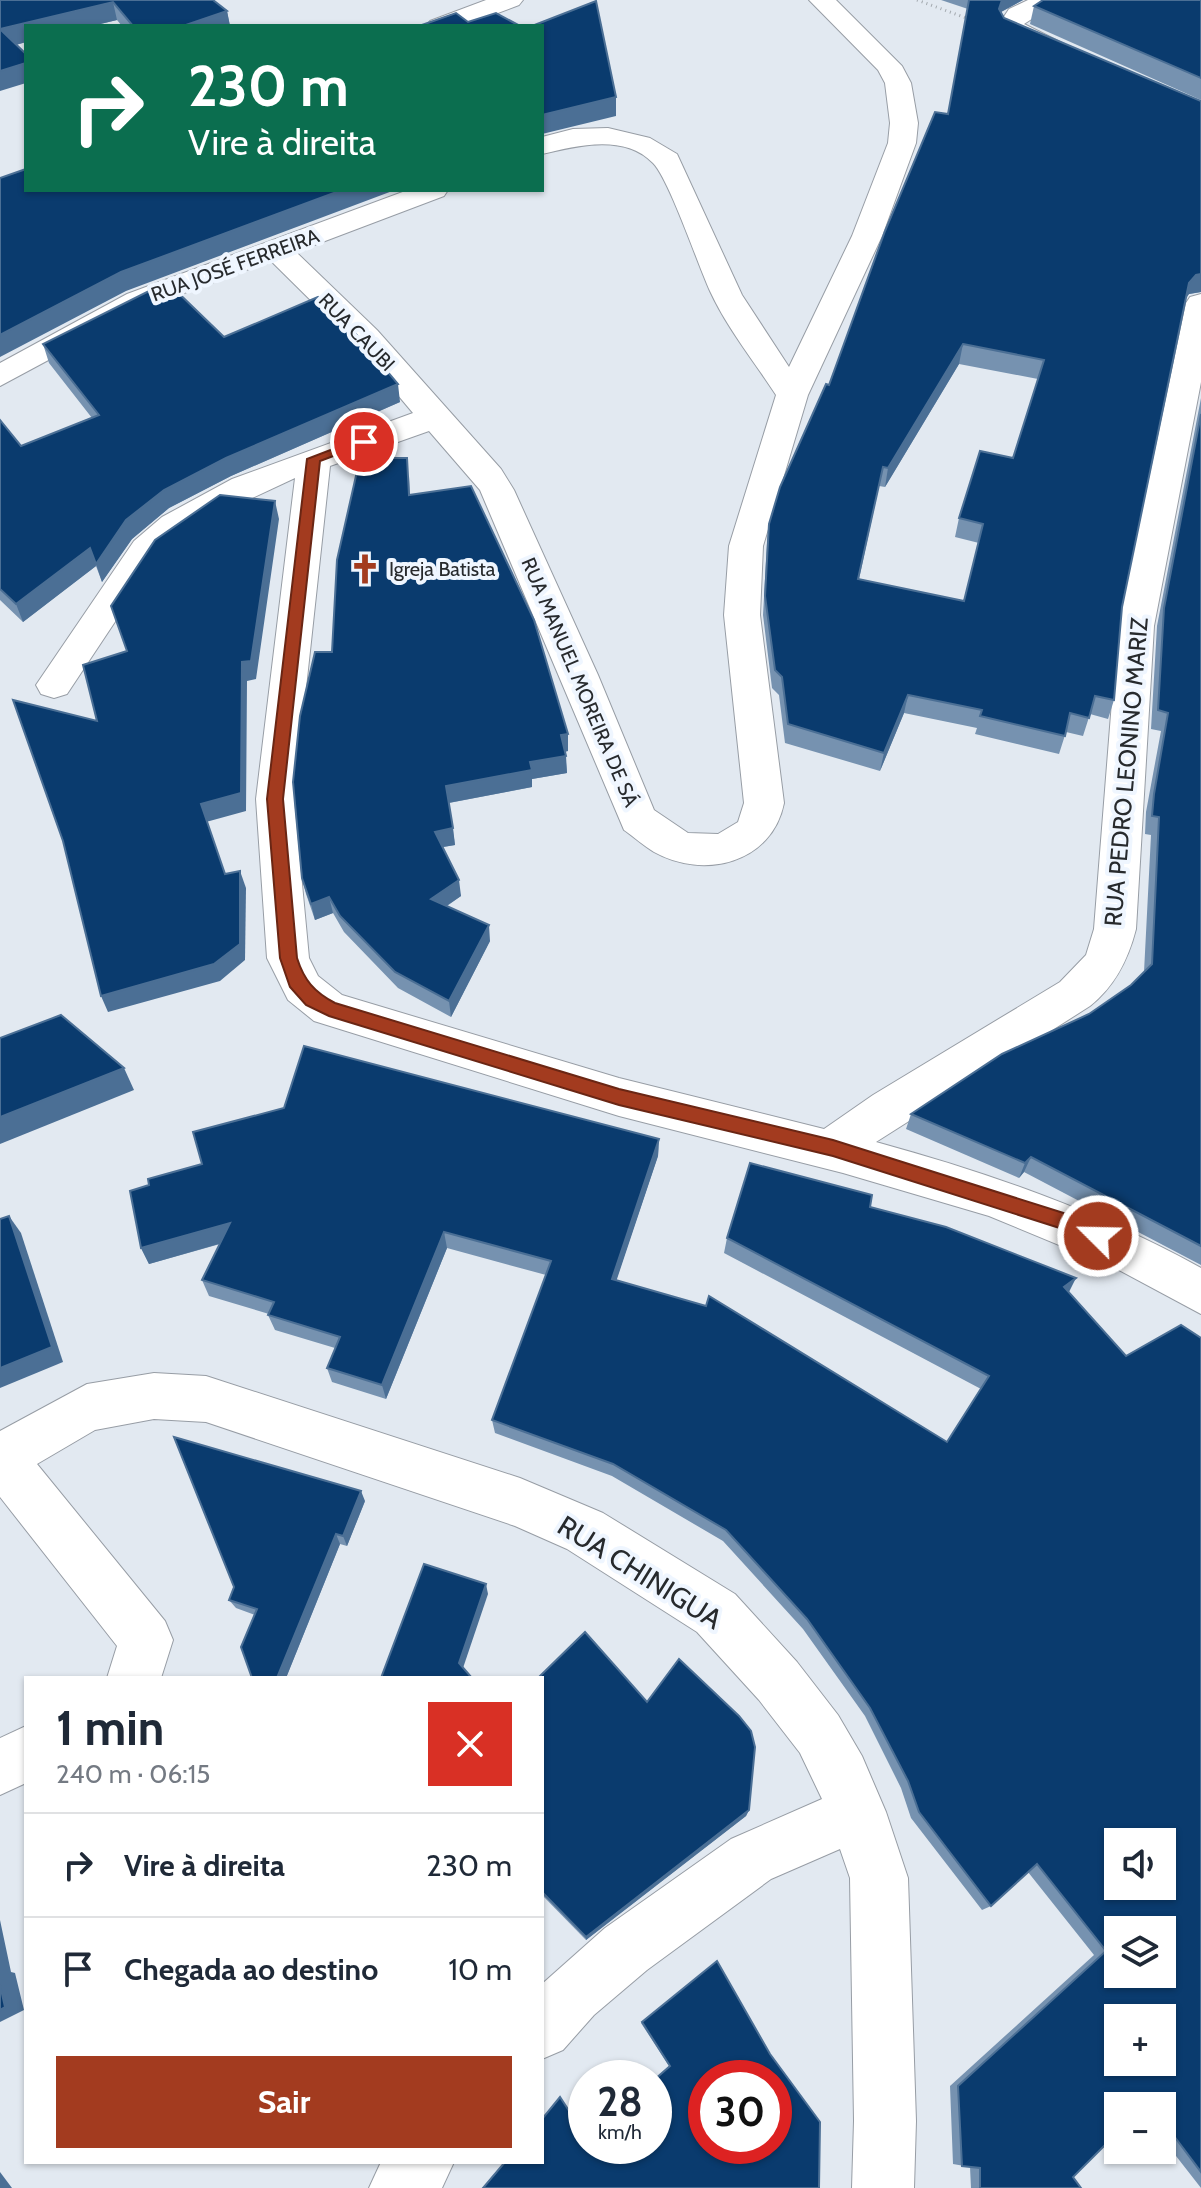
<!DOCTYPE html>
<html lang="pt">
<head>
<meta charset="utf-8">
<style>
	body { margin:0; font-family:Cabin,sans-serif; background:#f6f6f7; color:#1f2937; height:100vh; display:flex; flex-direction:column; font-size:30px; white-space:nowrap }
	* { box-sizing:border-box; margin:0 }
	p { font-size:26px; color:#747a83 }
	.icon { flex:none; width:44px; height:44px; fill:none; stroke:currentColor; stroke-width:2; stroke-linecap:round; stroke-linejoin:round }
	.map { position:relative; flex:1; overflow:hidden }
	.side { position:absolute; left:24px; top:1676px; width:520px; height:488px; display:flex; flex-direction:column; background:#fff; border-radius:0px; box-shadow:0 2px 6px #0004 }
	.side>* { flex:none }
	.guide { position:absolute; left:24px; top:24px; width:520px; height:168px; border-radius:0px; box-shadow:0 2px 6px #0004; background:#0b6e4f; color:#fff; overflow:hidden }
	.tools { position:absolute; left:1104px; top:1828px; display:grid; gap:16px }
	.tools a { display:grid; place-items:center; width:72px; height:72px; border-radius:0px; background:#fff; box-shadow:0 2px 6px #0004; font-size:40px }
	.speed { position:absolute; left:568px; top:2060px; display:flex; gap:16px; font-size:40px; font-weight:700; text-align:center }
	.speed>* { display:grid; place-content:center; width:104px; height:104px; border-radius:50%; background:#fff; box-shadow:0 2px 6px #0004; line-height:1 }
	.speed small { font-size:20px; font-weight:400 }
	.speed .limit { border:12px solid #d22; background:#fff; color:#111 }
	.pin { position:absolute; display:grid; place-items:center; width:68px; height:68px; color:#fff; margin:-34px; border:4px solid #fff; border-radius:50%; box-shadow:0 2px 8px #0007 }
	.me { position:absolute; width:88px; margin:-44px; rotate:293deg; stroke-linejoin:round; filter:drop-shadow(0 0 6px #0008) }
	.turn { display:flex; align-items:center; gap:28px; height:168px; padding:0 32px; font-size:36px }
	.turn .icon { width:104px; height:104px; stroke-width:2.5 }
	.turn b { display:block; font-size:56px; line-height:68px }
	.round { display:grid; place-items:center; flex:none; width:84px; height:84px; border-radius:0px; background:#f6f6f7 }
	.headline { display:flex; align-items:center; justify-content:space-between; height:136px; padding:0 32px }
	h1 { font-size:48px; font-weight:700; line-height:60px }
	.primary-button { display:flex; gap:16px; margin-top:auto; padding:16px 32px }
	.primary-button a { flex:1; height:92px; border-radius:0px; background:#a33b1f; color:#fff; font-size:32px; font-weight:700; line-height:92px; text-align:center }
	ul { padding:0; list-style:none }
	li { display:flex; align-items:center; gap:24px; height:104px; padding:0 32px; border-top:2px solid #e0e1e3 }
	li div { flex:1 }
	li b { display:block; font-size:30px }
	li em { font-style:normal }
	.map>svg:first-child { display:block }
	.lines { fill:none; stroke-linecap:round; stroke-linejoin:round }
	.minor-casing { stroke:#979da5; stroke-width:2 }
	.path { stroke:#a3a9af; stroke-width:3; stroke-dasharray:1 4; stroke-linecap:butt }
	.minor { fill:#fff; fill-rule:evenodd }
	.wall { fill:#7692b0; fill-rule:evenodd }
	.shaded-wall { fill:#4b6f95 }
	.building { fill:#0a3b6e; stroke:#4b6f95; stroke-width:2; fill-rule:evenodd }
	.route { fill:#a33b1f; stroke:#6a2614; stroke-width:2 }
	.labels { text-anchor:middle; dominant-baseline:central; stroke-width:8; stroke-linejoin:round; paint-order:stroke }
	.far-street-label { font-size:20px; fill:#272a2d; stroke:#eff6ff }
	.far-poi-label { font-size:20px; fill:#272a2d; stroke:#eff6ff; text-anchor:start }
	.street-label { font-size:24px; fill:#272a2d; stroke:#eff6ff }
	.near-street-label { font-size:28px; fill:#272a2d; stroke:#eff6ff }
</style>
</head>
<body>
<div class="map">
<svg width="1201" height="2188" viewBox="0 0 1201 2188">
	<rect width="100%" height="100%" fill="#e2e9f1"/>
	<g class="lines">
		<g class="minor-casing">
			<g id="minor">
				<path d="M486,0H523L519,5L463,26H426L430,21Z"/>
				<path d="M809,0H836L902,66L911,83L918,123L916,143L882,236L808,395L763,546L760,615L784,803C772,863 704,880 654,852C644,846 634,837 624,830L480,490L429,431L330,466L294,799L309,958L318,976L342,995L619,1078L824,1129L873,1095L1060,982L1086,955L1094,929L1118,626L1186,303L1190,297L1201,294V382L1154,626L1136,929C1128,960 1115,986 1090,1006L876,1142C989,1173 1098,1211 1201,1268V1314L1117,1269L989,1216L843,1173L619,1116L314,1021L288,1000L267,958L256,799L295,478L220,513L158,557L67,694L54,698L41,694L36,685L134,541L162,517L232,479L413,413L355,344L271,261L149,306L0,386V363L127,294L408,190H448L444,196L296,252L377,330L501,469L514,490L598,675L654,810L688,833L718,834L738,822L744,803L724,615L729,546L776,395C754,361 727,328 710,291C698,265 669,179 653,163C624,133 576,146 542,154V137L573,129L608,128L650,138L677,154L742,295L789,367L852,236L888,143L890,123L885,83L878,70Z"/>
				<path d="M1028,0H1061L1024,24L1064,44L1068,50L1064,56H1046L997,27L1009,9Z"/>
				<path d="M154,1373L206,1376L520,1478L603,1513L735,1594L797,1662L838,1715L862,1756L886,1812L908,1878L916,2121L914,2188H852L854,2121L850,1878L840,1849L771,1879L647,1970L594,2015L563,2050L542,2059V1984L605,1928L731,1839L822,1799L800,1753L759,1700L697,1632L567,1549L515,1526L206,1422L154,1419L95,1430L37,1464L165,1621L173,1640L161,1678H107L117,1646L0,1497V1431L87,1384Z"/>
				<path d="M26,1726V1783L0,1795V1738Z"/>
				<path d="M381,2162H454L442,2188H369Z"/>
			</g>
		</g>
		<path class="path" d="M917,0L969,19"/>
		<use href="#minor" class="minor"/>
	</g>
	<g class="wall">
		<path d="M0,0H213L227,11L230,26H122L117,20L92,26H26V42L16,45L26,83Z"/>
		<path d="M941,0H1023L1001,12L1004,18L1201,101V292L1189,294L1186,298L1122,607L1114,700L1108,719L1090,714L1083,736L1066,732L1059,754L975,734L977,728L904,713L880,771L785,743L779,695L772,688L763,615L767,543L769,524L948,114L968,9ZM959,364L1038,379L1013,458L959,518L955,537L979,543L964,601L859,579L879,486L885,487Z"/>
		<path d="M1201,0V100L1030,24L1034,6Z"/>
		<path d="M224,337L400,402L231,476L169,508L132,539L102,582L96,566L23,622L0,600V420L21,446L92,418L49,363L43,344Z"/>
		<path d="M1201,398V1265L1024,1172L1019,1178L906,1129L911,1114L1089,1014L1131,985L1144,972L1151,835L1145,834L1146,812L1161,731L1151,729L1157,626Z"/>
		<path d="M409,476L410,495L568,734V751L565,752L567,773L532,779V787L449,803L455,845L443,847L461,896L447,906L490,941L451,1017L398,988L344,932L333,913L315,920L306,894L302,878L332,652Z"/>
		<path d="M659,1139L658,1156L616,1280L947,1442L981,1389L724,1253L727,1238L870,1207L1069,1292L1126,1356L1201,1338V2188L1162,2138V2106H1118L1073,2177L1081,2188H971L970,2167L953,2164L950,2086L1094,1955L1028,1872L991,1906L982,1910L911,1818L901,1788L865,1716L803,1629L723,1541L612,1476L495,1433L492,1420L546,1275L447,1248L386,1399L332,1382L327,1368L335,1348L275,1330L268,1315L269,1314L209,1296L202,1280L220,1244L149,1264L141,1248Z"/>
		<path d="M365,1501L347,1546L340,1544L286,1678H252L255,1615L236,1608L229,1600Z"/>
		<path d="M542,1678L647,1702L749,1810L746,1816L586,1940L542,1895Z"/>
		<path d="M642,2022L819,2188H483L560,2097L586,2136V2146L669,2066L641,2023Z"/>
	</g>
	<g class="shaded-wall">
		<path d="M1002,0H1023L1001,12L999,9Z"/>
		<path d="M113,2L117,20L92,26H26V42L5,48L0,29Z"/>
		<path d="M227,11L230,26H183Z"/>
		<path d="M26,63V83L0,91V71Z"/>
		<path d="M616,97V116L542,134V115Z"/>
		<path d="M342,190H395L126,291L0,357V335L121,272Z"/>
		<path d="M1201,274V292L1189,294L1183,302L1189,283L1196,275Z"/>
		<path d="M963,344L959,364L885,487L888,468Z"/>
		<path d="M398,384L400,402L231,476L169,508L132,539L102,582L96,564L126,520L164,490L226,458Z"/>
		<path d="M275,501L279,519L256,679L247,681L246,811L206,822L201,804L242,662Z"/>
		<path d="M90,548L96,566L23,622L16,604Z"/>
		<path d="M908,695L904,713L880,771L884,753Z"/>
		<path d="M568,734V751L561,752V735Z"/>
		<path d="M566,756L567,773L532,779V787L448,803L446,786L530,762Z"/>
		<path d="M453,828L455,845L437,848L435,832Z"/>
		<path d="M240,871L246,888L245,960L220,981L108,1012L101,996Z"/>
		<path d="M459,880L461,896L433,915L431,899Z"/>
		<path d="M329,897L333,913L315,920L311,904Z"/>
		<path d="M489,925L490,941L451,1017L449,1001Z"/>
		<path d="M124,1068L134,1090L0,1144V1117Z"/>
		<path d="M659,1139L658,1156L612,1294V1279Z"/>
		<path d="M1031,1157L1024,1172L1019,1178L1025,1163Z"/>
		<path d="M9,1216L21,1233L63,1362L0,1388V1368Z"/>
		<path d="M230,1223L236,1239L149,1264L141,1248Z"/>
		<path d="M444,1232L447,1248L386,1399L382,1385Z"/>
		<path d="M1076,1278L1068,1294L1064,1287Z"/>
		<path d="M361,1491L365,1501L347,1546L343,1536Z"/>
		<path d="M336,1534L340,1544L286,1678H277Z"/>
		<path d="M486,1584L488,1594L462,1671L459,1663Z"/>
		<path d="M749,1810L746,1816L586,1940V1937Z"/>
		<path d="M0,1920L11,1972L15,1973L24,2010L0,2022Z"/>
		<path d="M0,2172L12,2188H0Z"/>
	</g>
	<g class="building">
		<path d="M0,0H213L227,11L183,26H133L113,2L0,29Z"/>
		<path d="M969,0H1002L999,9L1004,18L1201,101V274L1196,275L1189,283L1122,607L1114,700L1095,696L1089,718L1070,713L1065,736L980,716L982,710L908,695L884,753L788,724L782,677L775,670L765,596L769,524L780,487L826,384L829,385L885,231L935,112L948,114ZM963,344L1044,360L1013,458L980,451L959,518L983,524L964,601L858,579L883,467L888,468Z"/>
		<path d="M1043,0H1201V78L1034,6Z"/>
		<path d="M596,1L616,97L542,115V26H532Z"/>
		<path d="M456,13L468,22L496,13L520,26H419Z"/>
		<path d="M0,29L26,54V63L0,71Z"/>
		<path d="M26,169V190H342L121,272L0,335V178Z"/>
		<path d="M167,282L224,337L318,297L350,327L398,384L226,458L164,490L126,520L96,564L90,548L16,604L0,589V420L21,446L99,415L43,344Z"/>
		<path d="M1201,414V1246L1031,1157L1025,1163L911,1114L1002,1054L1089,1014L1131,985L1152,964L1159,817L1152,816L1154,794L1168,713L1158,710L1164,608Z"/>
		<path d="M360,458H407L409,495L471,486L534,620L568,734L561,735L566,756L530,762L532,770L446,786L453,828L435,832L459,880L431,899L489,925L449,1001L395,972L340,916L329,897L311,904L302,878L293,782L300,716L315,652H332L337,560Z"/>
		<path d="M220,495L275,501L251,661L242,662L241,793L201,804L225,874L240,871V944L214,964L101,996L63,841L13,700L97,721L83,665L127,651L111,606L155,540Z"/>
		<path d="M61,1015L124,1068L0,1117V1038Z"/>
		<path d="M304,1046L659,1139L612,1279L706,1306L709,1296L947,1442L989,1376L727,1238L750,1163L872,1195L870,1207L946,1227L1076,1278L1064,1287L1126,1356L1181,1325L1201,1338V2172L1162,2120V2106H1151L1148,2102L1144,2106H1118V2132L1073,2177L1081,2188H980V2168L962,2166L958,2086L1106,1951L1037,1864L991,1906L919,1812L908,1781L870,1708L807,1619L726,1530L613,1464L492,1420L551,1261L444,1232L382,1385L327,1368L340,1337L268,1315L274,1302L202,1280L230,1223L141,1248L130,1191L149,1185L148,1179L202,1164L193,1132L284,1108ZM1118,1842H1162V1886H1118ZM1118,1930H1162V1974H1118ZM1118,2018H1162V2062H1118Z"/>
		<path d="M9,1216L52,1347L0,1368V1219Z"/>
		<path d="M174,1437L361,1491L343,1536L336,1534L277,1678H252L241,1647L257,1609L229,1600L234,1587Z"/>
		<path d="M424,1564L486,1584L459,1663L472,1678H381Z"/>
		<path d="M585,1632L647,1702L679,1659L739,1716L751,1731L755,1747L749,1810L586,1937L542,1892V1678H538Z"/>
		<path d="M717,1961L770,2054L820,2122L819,2188H483L505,2162H542V2119L560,2097L586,2137V2146H654V2080L670,2066L642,2022ZM706,2078H774V2146H706Z"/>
		<path d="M0,1985L5,2007L0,2010Z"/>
	</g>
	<path class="route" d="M359,439L371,442L320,461L283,799L297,958C304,980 314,992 335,1003L619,1089L833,1140L1073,1216L1105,1230L1108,1236L1105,1242L1098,1245L1069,1231L833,1156L619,1105L329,1016L306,1005L290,987L280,958L267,799L307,459Z"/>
	<defs>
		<g id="church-bare" transform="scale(2.4)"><path d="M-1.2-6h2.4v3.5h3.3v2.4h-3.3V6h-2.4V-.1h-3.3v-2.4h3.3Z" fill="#a33b1f" stroke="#eff6ff" stroke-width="2.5" paint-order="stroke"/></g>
	</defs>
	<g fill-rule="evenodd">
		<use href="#church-bare" x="365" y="569"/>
	</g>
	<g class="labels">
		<g class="far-street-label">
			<text transform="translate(235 265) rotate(-20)">RUA JOSÉ FERREIRA</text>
			<text transform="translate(357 332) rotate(46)">RUA CAUBI</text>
			<text transform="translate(580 682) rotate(67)">RUA MANUEL MOREIRA DE SÁ</text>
		</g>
		<g class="far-poi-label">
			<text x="389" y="569">Igreja Batista</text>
		</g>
		<g class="street-label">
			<text transform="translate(1126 772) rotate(-85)">RUA PEDRO LEONINO MARIZ</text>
		</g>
		<g class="near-street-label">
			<text transform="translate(640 1572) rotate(32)">RUA CHINIGUA</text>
		</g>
	</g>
</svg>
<div class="tools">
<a><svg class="icon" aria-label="sound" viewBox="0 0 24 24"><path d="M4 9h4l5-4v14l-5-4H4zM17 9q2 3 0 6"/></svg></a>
<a><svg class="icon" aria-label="layers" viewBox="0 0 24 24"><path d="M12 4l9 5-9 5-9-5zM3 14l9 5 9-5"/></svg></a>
<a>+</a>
<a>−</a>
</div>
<div class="speed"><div>28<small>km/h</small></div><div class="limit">30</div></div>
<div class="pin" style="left:364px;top:442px;background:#d93025"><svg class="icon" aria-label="arrive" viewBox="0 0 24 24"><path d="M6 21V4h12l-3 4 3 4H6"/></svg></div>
<svg class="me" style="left:1098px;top:1236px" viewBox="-20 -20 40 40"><circle r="17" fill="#a33b1f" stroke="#fff" stroke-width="3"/><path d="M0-11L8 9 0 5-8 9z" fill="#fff"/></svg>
<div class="guide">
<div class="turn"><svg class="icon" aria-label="right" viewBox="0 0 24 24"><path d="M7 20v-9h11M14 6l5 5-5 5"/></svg><div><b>230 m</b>Vire à direita</div></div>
</div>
<section class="side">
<div class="headline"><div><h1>1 min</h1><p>240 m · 06:15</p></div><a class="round" style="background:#d93025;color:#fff"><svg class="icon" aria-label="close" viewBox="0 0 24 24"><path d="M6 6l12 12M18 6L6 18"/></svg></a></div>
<ul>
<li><svg class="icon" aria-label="right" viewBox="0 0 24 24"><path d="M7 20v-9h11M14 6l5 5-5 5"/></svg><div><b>Vire à direita</b></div><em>230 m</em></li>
<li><svg class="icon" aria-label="arrive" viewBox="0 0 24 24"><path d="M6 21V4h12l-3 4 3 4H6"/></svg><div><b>Chegada ao destino</b></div><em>10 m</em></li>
</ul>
<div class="primary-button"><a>Sair</a></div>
</section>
</div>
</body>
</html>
